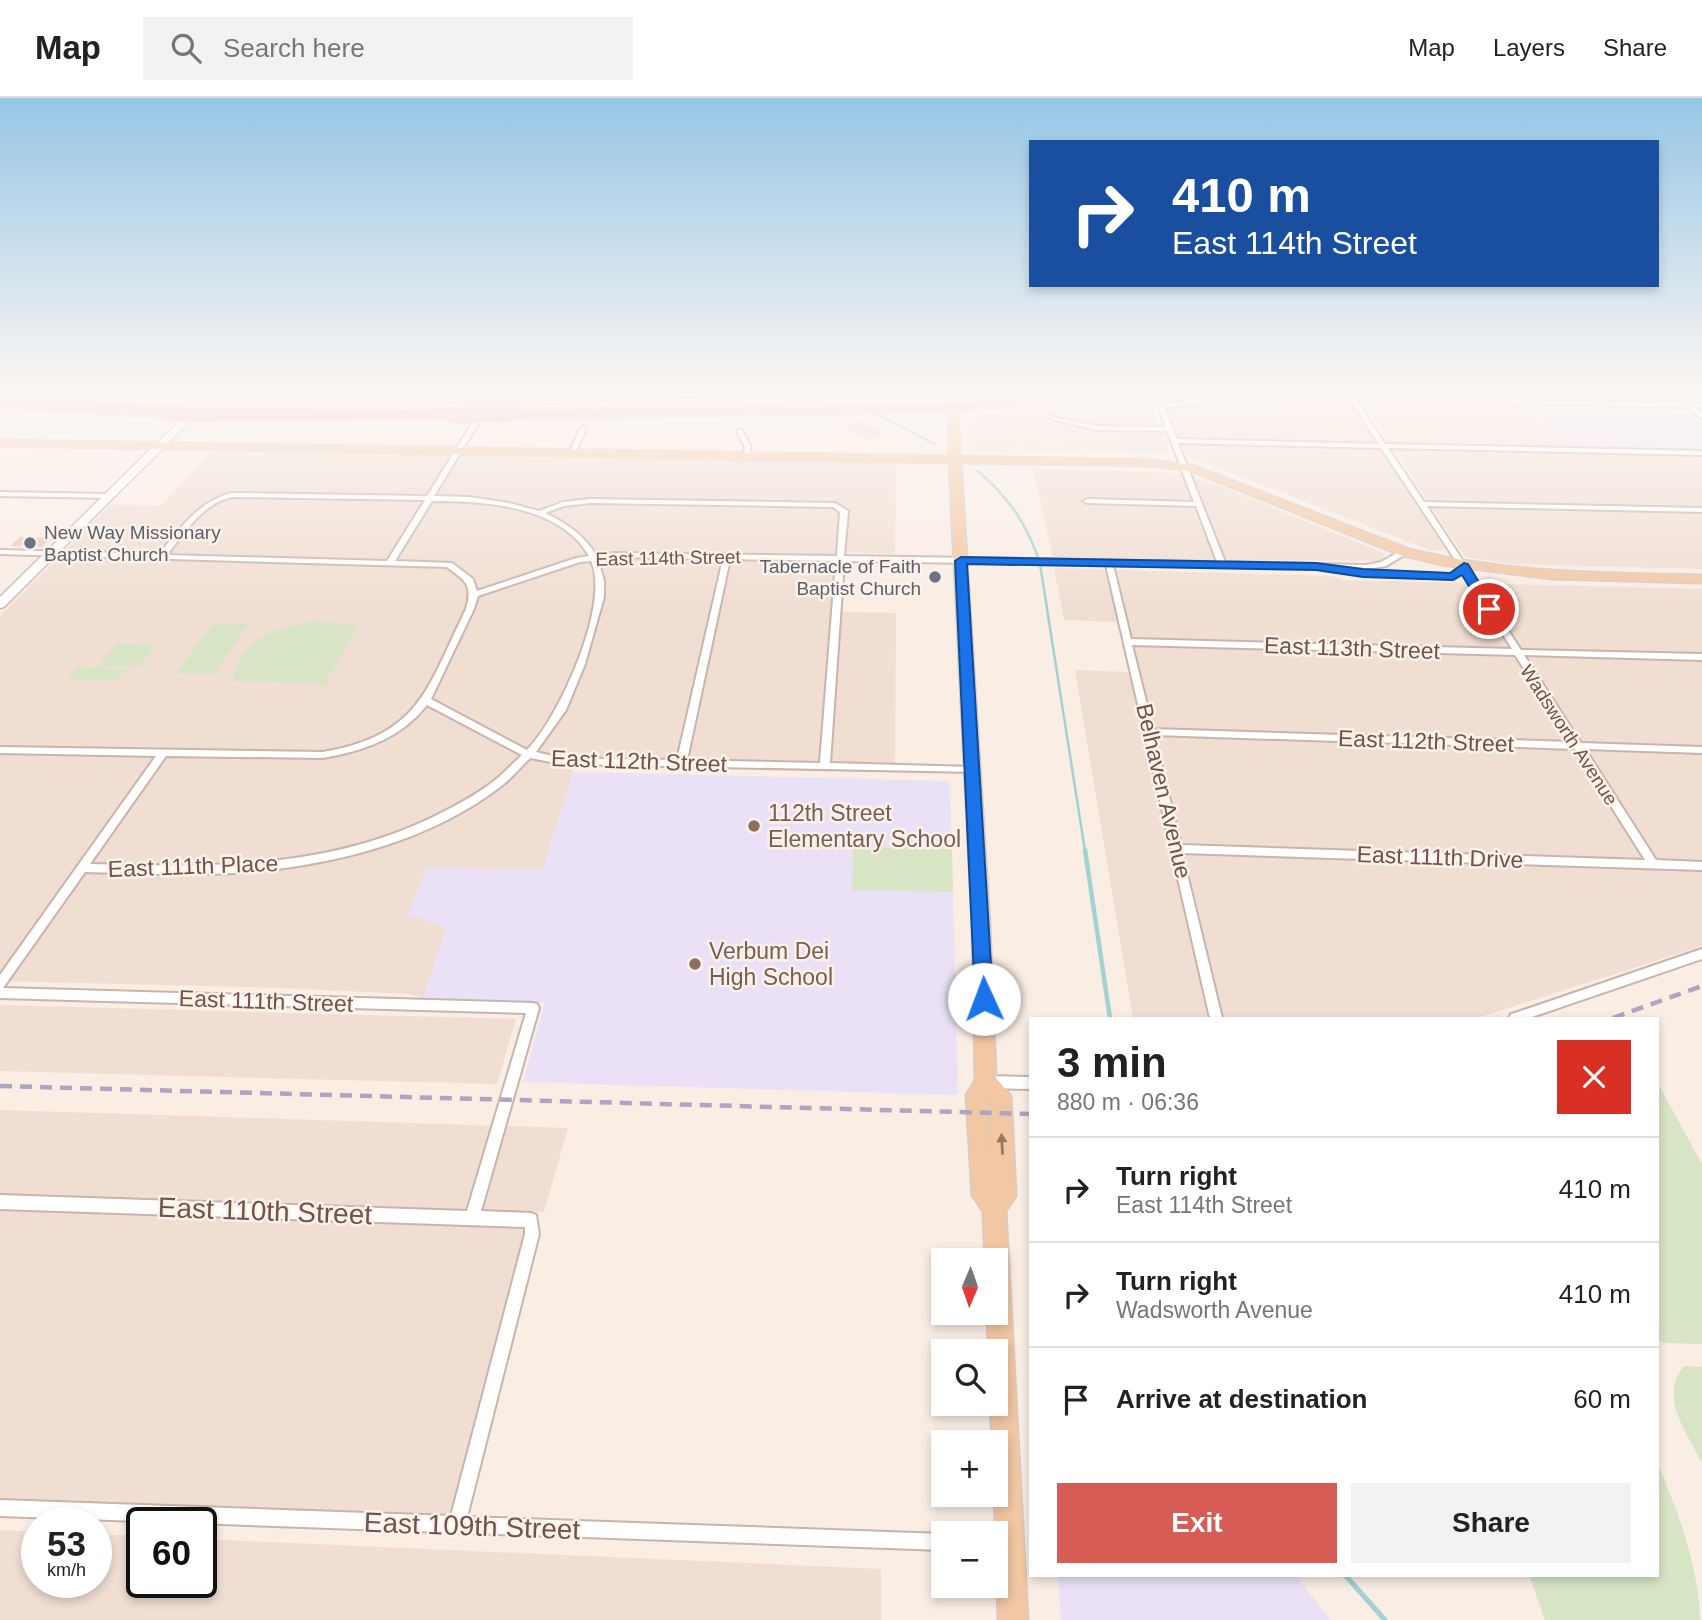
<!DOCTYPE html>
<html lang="en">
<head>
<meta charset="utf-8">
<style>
	body { margin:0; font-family:Helvetica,sans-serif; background:#f2f2f2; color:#222; height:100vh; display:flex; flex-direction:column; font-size:26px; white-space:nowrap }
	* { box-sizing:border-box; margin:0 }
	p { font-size:23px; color:#767676 }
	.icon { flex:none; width:38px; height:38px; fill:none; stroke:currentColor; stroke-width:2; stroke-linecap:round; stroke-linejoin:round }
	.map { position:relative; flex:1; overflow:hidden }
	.details { position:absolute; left:1029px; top:919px; width:630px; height:560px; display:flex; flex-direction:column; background:#fff; border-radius:0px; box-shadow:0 4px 10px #0003 }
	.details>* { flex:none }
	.banner { position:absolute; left:1029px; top:42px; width:630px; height:147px; border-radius:0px; box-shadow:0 4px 10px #0003; background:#1a4fa0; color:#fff; overflow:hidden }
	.needle { width:46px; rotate:182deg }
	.fabs { position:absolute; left:931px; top:1150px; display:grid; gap:14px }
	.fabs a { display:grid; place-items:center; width:77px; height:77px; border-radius:0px; background:#fff; box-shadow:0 4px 10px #0003; font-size:35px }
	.speed { position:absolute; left:21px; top:1409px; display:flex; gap:14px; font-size:35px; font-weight:700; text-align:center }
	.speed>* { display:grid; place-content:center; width:91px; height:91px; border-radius:50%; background:#fff; box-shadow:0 4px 10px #0003; line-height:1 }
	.speed small { font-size:18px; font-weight:400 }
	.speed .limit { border:4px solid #111; border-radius:10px; background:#fff; color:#111 }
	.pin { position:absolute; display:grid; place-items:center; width:60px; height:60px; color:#fff; margin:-30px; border:4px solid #fff; border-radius:50%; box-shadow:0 2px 7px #0007 }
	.me { position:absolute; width:77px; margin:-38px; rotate:358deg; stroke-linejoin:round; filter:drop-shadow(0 0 5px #0008) }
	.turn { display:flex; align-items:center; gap:24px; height:147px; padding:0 28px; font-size:32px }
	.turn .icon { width:91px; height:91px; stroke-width:2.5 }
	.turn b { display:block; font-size:49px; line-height:60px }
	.round { display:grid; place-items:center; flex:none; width:74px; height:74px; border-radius:0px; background:#f2f2f2 }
	.head { display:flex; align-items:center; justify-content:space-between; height:119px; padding:0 28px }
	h1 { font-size:42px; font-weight:700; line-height:52px }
	.button { display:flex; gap:14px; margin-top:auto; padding:14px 28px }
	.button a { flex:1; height:80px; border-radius:0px; background:#d75c55; color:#fff; font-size:28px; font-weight:700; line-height:80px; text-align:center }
	.button a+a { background:#f2f2f2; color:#222 }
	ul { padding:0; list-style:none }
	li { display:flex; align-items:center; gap:21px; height:105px; padding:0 28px; border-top:2px solid #e0e0e0 }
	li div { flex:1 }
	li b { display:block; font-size:26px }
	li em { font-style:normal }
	header { display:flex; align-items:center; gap:42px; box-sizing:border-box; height:98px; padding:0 35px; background:#fff; border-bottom:2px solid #e0e0e0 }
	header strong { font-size:33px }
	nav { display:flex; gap:38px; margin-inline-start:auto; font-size:24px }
	.search { width:490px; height:63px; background:#f2f2f2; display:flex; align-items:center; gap:18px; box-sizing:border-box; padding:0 24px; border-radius:0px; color:#767676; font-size:26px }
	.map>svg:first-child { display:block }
	.residential { fill:#f0ded3 }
	.commercial { fill:#f9ddd9 }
	.education { fill:#eae1f6 }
	.green { fill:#d7e5c4 }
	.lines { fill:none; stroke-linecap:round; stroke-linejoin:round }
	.stream-far2 { stroke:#a2d1d1; stroke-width:2.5 }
	.stream-far1 { stroke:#a2d1d1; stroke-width:4.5 }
	.stream { stroke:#a2d1d1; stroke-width:5 }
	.building { fill:#ecc9be }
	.street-casing { stroke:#c9b4ab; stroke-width:4 }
	.secondary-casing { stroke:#ceb5ac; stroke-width:3 }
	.primary-casing { stroke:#d4cbc9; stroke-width:3 }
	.highway-casing { stroke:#d4cbc9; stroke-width:4 }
	.street { fill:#fff; fill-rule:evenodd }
	.secondary { fill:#fff; fill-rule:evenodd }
	.primary { fill:#f2c7a3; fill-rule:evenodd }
	.highway { fill:#eda8a1; fill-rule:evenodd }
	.tram { stroke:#afa4c1; stroke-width:2 }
	.rail { stroke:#afa4c1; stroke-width:4.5; stroke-dasharray:12 8; stroke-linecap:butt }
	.highway-bridge-casing { stroke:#d4cbc9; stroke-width:16; stroke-linecap:butt }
	.highway-bridge { stroke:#eda8a1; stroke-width:13 }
	.oneway { fill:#967666 }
	.route { fill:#1a73e8; stroke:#114b97; stroke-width:2 }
	.worship-dot { fill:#6b7280; stroke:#fdf2e9; stroke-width:2.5 }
	.education-dot { fill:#8d6e63; stroke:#fdf2e9; stroke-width:2.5 }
	.labels { text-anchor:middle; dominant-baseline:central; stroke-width:5; stroke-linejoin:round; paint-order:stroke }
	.far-worship-label { font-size:19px; fill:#5b616d; stroke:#fdf2e9; text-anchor:start }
	.far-street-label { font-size:19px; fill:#6f534c; stroke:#fdf2e9 }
	.street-label { font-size:23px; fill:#6f534c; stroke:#fdf2e9 }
	.education-label { font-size:23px; fill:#785e54; stroke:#fdf2e9; text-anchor:start }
	.near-street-label { font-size:28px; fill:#6f534c; stroke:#fdf2e9 }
</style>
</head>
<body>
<header>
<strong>Map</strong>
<div class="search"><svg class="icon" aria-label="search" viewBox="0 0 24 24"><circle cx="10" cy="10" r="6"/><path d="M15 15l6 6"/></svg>Search here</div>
<nav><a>Map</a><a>Layers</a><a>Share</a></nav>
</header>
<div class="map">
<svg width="1702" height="1522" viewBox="0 0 1702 1522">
	<rect width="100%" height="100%" fill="#f9ede4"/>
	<g class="residential">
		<path d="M1357,295H1669L1678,304L1517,302L1554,345L1566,349L1571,355L1702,358V471L1512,466L1465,459Z"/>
		<path d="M1257,300L1345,303L1352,306L1445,451L1432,453L1219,370L1189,361L1167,309Z"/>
		<path d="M1150,302L1170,356L1070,351L979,316Z"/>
		<path d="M211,354L896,365L895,456L836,454L830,514L896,515L895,665L575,658L573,674L543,772L422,820L446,831L423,900L411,896L282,890L0,883V518L110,407L160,408Z"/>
		<path d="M1033,370L1175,375L1215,386L1386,456L1380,463L1053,460Z"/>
		<path d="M1054,470L1332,478L1342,482L1702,491V848L1477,920H1133L1075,572L1130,574L1117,524L1064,522Z"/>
		<path d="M0,907L516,921L497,986L0,973Z"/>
		<path d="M0,1012L568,1030L544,1114L0,1097Z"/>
		<path d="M0,1110L522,1127L528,1131L454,1423L0,1406Z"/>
		<path d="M0,1432L37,1434V1484H96V1436L142,1438V1484H201V1441L881,1471V1522H0Z"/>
	</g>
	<path class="commercial" d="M979,316L1070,351L1094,355L977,353L970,351L969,317Z"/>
	<g class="education">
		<path d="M1529,308L1680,310L1687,312L1702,325V352L1566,349L1554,345L1523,311Z"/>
		<path d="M573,674L947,683L950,687L958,997L523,984L545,904L423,900L446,831L422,820H407L426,769L543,772Z"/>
		<path d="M1058,1477H1295L1331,1522H1061Z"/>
	</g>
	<g class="green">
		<path d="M316,523L359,528L328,579V586L322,588L320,585L233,583C237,575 236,566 242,558C258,535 290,526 316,523Z"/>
		<path d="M213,526H248L214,576L176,575Z"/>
		<path d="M117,546L156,547L139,569L98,568Z"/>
		<path d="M78,569L126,571L117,582L67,581Z"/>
		<path d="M853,749L952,751L953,794L852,792Z"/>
		<path d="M1657,984L1702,1066V1246L1663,1245L1657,1240Z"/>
		<path d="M1684,1268L1702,1269V1365C1688,1335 1658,1300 1684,1268Z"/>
		<path d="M1657,1365C1678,1412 1699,1470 1700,1522H1545L1529,1477H1657Z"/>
	</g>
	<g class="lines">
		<g class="stream-far2">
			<path d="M847,299L865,309"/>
			<path d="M871,313L934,346"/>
			<path d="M978,373C1009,400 1028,427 1040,466L1085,753"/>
		</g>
		<path class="stream-far1" d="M1085,752L1110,920"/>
		<path class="stream" d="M1345,1477L1385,1522"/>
	</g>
	<g class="building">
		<path d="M859,323L884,336L869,342L844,329Z"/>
		<path d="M20,439L51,440L42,449L10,448Z"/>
	</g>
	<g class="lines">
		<g class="street-casing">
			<g id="street">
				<path d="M491,295H497L434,398L470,399L509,405L539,413L563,404L590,401L835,405L848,413L844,458L1217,464L1196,408L1087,405L1083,403L1087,401L1194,404L1167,333L1097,332L1048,320V318L1097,328L1165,329L1158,306L1255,296L1347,298L1346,295H1352L1354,298L1682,305L1672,295H1679L1690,305H1702V309H1694L1702,316V321L1687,309L1356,302L1385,346L1702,353V357L1388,350L1424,404L1702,410V414L1427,408L1521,552L1702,556V562L1524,557L1581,645L1702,649V655L1585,651L1656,762L1702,764V772L1182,755L1222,920H1210L1106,467L844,463L830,665L973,669L978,672L976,674L561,666L530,660C522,668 513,678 504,686C429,745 328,769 234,775C184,778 134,775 85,774L3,890L533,905L537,906L539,910L481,1113L531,1115L536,1117L539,1136L467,1419L943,1436V1452L0,1418V1402L451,1418L525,1136V1129L0,1111V1097L467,1113L526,915L0,900V877L156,658L0,655V649L323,654C421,637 427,590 466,511C473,487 466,483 447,469L0,456V452L159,456C180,431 198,403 232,395L427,398ZM1255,300L1350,302L1379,346L1177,341L1164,309ZM1178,345L1381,350L1460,469L1451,477L1357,472L1353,474L1357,476L1453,481L1463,474L1512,551L1131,541L1113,467L1366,471L1386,468L1409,454L1402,452L1381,464L1366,467L1225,464ZM232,399L425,402L387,463L167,457C185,434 202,406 232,399ZM432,403C483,403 560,407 589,458L576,460L477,493L473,481L452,465L395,463ZM590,405L833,409L840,414L837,458L615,455L596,457C584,437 566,425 545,415L564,408ZM615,459L723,461L677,662L561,660L536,654L566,612L585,566L604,499V483L598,462ZM730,461L836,463L820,665L687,662ZM591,463C611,505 559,620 527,652L431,601L474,511L478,498L580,464ZM1132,547L1515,557L1571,644L1153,631ZM427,607L522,657C514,664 507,672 499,679C480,695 457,707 435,718C326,772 209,769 90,766L166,658L323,660C364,653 401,640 427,607ZM1154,637L1575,651L1645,762L1181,747Z"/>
				<path d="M583,329L586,331L576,353L571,354L570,353L580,331Z"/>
				<path d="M738,332H742L751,349L749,357L744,356L745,349L737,333Z"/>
				<path d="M0,394L109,396L113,398L109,400L0,398Z"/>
				<path d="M1702,851V861L1529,920H1509L1511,916L1515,915Z"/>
				<path d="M988,978L1031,979V991L988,990L984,988L982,984L984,980Z"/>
			</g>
		</g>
		<g class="secondary-casing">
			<path id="secondary" d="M208,295H218L4,509L0,510V499Z"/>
		</g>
		<g class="primary-casing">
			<path id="primary" d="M948,295H958L960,358L1156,362L1195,368L1409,451C1506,475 1603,475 1702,477V485L1552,481L1442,467L1400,457L1193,374L1156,368L961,365L990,827L996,980L1011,998L1016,1098L1006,1113L1028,1522H998L994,1396H996V1344H992L990,1306H996V1253H988L987,1214H996V1162H985L983,1114L972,1097L966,997L975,982L972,827L949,365L0,348V342L949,358ZM988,1000L990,1002L992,1068Z"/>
		</g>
		<g class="highway-casing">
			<g id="highway">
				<path d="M150,295H197L199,297L193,300L155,298Z"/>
				<path d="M627,295L622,298L516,303L510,300C523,291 606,295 627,295Z"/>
				<path d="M827,295H895L890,298L788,304L782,301L788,298Z"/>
				<path d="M1063,295H1103L1098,298L954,313L510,320L504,316L510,312L954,307Z"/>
				<path d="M227,297L464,298L470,301L464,304L231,302L227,301Z"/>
				<path d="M0,303L173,311L179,315L173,319L0,309Z"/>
				<path d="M452,314L456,316V320L214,321L208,317L214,313Z"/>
			</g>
		</g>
		<use href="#street" class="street"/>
		<use href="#secondary" class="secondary"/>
		<use href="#primary" class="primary"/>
		<use href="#highway" class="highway"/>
		<path class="tram" d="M0,300L228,311L408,313L781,295"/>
		<g class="rail">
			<path d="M1613,920L1702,888"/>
			<path d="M0,988L1031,1016"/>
		</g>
		<g class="highway-bridge-casing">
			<g id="highway-bridge">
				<path d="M193,297L231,299"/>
				<path d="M464,301L516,300"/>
				<path d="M173,315L214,317"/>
				<path d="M452,318L510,316"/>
			</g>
		</g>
		<use href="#highway-bridge" class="highway-bridge"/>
	</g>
	<defs><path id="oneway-solid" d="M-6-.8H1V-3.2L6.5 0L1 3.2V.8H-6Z" transform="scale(1.75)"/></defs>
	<use class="oneway" href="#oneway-solid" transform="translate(1002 1046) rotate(-93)"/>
	<linearGradient id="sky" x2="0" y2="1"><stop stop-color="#96c6e5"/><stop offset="0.58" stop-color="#fcf7f3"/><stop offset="1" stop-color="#fcf7f3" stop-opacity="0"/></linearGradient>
	<rect width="1702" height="508" fill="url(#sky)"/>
	<path class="route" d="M961,459L1316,465L1363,471L1450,475L1464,465L1468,466L1495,511L1493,514H1485L1462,477L1453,482L1363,479L1316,472L967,466L993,901L990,906L984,908L978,906L975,901L955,463Z"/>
	<g class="worship-dot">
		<circle cx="30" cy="445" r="7"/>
		<circle cx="935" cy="479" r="7"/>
	</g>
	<g class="education-dot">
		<circle cx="754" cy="728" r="7"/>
		<circle cx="695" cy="866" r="7"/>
	</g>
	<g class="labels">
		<g class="far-worship-label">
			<text x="44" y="434">New Way Missionary<tspan x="44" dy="22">Baptist Church</tspan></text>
			<text x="921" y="468" text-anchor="end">Tabernacle of Faith<tspan x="921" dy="22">Baptist Church</tspan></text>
		</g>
		<g class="far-street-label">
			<text transform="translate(668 460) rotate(-1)">East 114th Street</text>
			<text transform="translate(1569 637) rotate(57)">Wadsworth Avenue</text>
		</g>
		<g class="street-label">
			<text transform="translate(1352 550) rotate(2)">East 113th Street</text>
			<text transform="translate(1426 643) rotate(2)">East 112th Street</text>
			<text transform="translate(639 663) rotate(2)">East 112th Street</text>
			<text transform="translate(1164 693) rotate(77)">Belhaven Avenue</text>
			<text transform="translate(1440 759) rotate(2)">East 111th Drive</text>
			<text transform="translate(193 768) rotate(-2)">East 111th Place</text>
			<text transform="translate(266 903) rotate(2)">East 111th Street</text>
		</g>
		<g class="education-label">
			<text x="768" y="715">112th Street<tspan x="768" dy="26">Elementary School</tspan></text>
			<text x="709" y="853">Verbum Dei<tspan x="709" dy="26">High School</tspan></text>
		</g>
		<g class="near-street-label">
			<text transform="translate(265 1113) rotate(2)">East 110th Street</text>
			<text transform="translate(472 1428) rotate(2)">East 109th Street</text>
		</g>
	</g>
</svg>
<div class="fabs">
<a><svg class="needle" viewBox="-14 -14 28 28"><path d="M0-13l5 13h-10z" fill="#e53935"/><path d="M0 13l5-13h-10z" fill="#767676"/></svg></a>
<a><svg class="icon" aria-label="search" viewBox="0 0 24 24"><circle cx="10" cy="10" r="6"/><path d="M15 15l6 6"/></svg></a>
<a>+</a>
<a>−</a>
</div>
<div class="speed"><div>53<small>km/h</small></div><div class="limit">60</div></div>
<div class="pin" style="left:1489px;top:511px;background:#d93025"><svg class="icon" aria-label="arrive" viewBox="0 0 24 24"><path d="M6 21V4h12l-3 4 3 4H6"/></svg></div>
<svg class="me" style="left:984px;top:901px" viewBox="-20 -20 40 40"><circle r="19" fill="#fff"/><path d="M0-13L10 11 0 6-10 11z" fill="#1a73e8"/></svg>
<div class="banner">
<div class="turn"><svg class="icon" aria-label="right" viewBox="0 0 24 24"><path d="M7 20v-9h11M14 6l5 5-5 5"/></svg><div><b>410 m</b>East 114th Street</div></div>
</div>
<section class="details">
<div class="head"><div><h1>3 min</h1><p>880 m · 06:36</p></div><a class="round" style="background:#d93025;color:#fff"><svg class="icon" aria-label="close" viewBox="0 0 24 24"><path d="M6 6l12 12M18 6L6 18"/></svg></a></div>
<ul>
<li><svg class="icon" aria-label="right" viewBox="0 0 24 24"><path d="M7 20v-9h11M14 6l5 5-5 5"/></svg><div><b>Turn right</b><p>East 114th Street</p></div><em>410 m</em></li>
<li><svg class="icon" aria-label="right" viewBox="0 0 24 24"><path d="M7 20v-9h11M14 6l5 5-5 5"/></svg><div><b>Turn right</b><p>Wadsworth Avenue</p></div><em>410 m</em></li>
<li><svg class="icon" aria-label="arrive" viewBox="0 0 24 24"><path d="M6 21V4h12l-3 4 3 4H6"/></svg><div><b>Arrive at destination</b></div><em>60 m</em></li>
</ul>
<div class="button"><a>Exit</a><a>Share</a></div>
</section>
</div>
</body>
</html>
